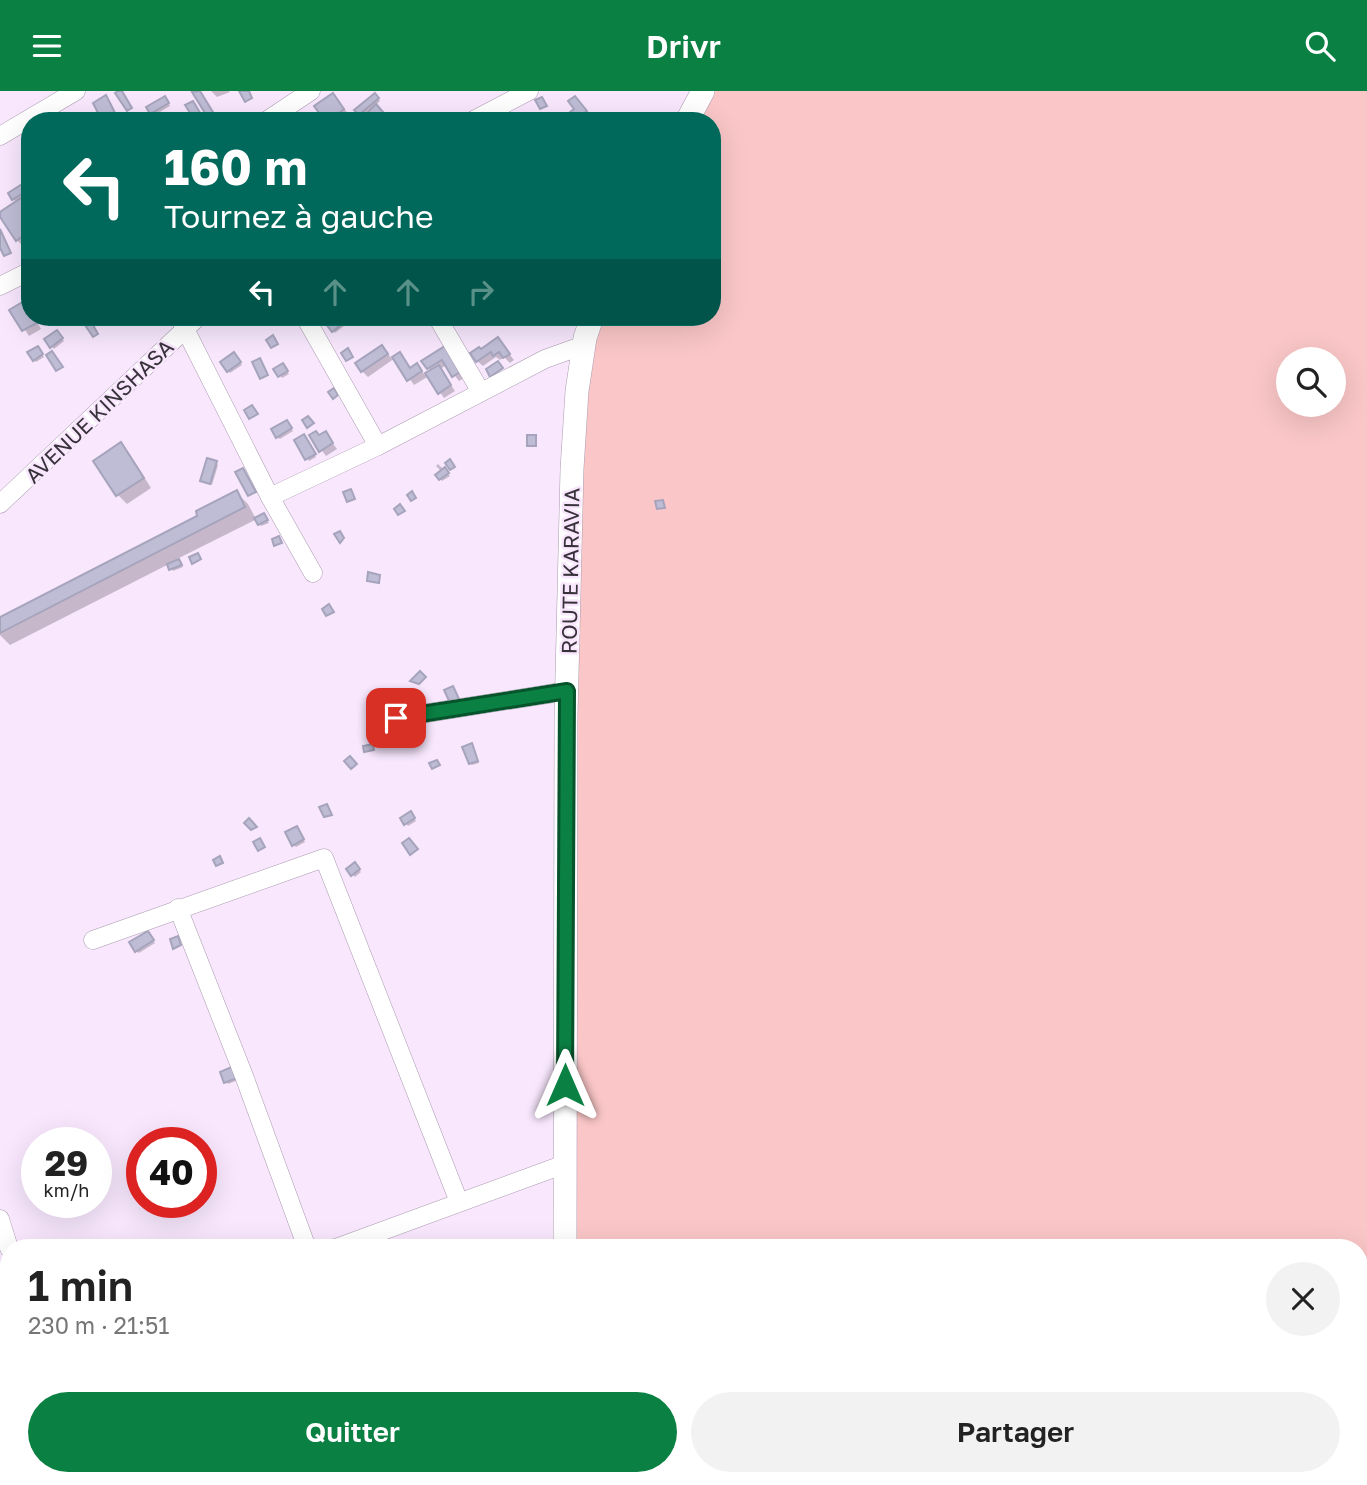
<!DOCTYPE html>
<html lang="fr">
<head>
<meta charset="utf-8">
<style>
	body { margin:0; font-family:"Golos Text",sans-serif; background:#f2f2f2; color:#222; height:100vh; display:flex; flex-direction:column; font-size:26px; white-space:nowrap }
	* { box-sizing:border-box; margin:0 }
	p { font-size:23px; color:#767676 }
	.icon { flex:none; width:38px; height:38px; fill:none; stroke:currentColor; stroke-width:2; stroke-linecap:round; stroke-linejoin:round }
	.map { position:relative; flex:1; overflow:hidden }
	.panel { position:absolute; left:0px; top:1148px; width:1368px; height:247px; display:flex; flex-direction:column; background:#fff; border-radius:28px 28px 0 0; box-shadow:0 7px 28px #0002 }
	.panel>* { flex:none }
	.banner { position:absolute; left:21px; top:21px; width:700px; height:214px; border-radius:28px; box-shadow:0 7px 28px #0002; background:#00695c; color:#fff; overflow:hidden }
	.controls { position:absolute; left:1276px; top:256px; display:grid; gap:14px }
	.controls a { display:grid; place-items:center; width:70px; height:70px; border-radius:50%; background:#fff; box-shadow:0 7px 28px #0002; font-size:35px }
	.speed { position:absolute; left:21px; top:1036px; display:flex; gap:14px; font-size:35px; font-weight:700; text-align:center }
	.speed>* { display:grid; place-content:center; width:91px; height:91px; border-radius:50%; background:#fff; box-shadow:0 7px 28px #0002; line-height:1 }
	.speed small { font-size:18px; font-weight:400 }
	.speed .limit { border:10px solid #d22; background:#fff; color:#111 }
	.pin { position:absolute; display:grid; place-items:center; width:60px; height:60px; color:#fff; margin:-30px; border-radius:14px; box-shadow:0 4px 10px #0006 }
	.me { position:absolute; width:77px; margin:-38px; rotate:0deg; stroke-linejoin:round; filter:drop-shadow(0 0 5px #0008) }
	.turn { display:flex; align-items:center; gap:24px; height:147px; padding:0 28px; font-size:32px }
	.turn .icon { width:91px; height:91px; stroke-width:2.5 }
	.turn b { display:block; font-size:49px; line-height:60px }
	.lanes { display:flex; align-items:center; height:66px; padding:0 28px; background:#0003; justify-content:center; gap:35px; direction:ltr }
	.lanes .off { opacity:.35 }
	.round { display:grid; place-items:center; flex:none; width:74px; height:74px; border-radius:37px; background:#f2f2f2 }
	.headline { display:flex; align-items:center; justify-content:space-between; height:119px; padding:0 28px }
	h1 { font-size:42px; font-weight:600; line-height:52px }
	.action { display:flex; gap:14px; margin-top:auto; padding:14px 28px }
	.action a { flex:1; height:80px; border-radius:42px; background:#0b8043; color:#fff; font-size:28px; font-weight:600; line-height:80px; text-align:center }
	.action a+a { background:#f2f2f2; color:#222 }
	header { display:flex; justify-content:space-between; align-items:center; height:91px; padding:0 28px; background:#0b8043; color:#fff; font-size:32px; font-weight:600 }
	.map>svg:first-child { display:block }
	.green { fill:#fac6c7; fill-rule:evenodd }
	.shadow { fill:#0003 }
	.building { fill:#bfbdd6; stroke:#a6a4bc; stroke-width:2 }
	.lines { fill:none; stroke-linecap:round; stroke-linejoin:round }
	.minor-casing { stroke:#aa9aaf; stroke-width:19 }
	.tertiary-casing { stroke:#aa9aaf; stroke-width:24 }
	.minor { stroke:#fff; stroke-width:18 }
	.tertiary { stroke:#fff; stroke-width:23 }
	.route-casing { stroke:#07532c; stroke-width:18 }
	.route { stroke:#0b8043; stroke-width:12 }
	.labels { text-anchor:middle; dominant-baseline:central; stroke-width:5; stroke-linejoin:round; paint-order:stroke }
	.street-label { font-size:21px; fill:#38323a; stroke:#f8e7fd }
</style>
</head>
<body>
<header><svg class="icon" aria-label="menu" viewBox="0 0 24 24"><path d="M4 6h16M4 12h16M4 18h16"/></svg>Drivr<svg class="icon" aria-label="search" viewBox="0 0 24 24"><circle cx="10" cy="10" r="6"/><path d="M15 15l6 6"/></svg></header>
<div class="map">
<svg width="1367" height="1394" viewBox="0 0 1367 1394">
	<rect width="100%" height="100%" fill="#f8e7fd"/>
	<path class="green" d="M714,0H1367V1394H568V1386H1360V1157H570L578,398L587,279L603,226H712V30H698ZM1288,268H1334V313H1288Z"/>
	<g class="shadow">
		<path d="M211,0H229L230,1L217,6Z"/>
		<path d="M375,4L380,10L375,15L377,30L369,20L362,25L357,19Z"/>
		<path d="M106,7L111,12L120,30H104Z"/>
		<path d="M167,9L170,15L153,25L151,22Z"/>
		<path d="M338,9L349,24L341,30H327Z"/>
		<path d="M577,9L587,23L578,30L572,22L576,19Z"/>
		<path d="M26,97L29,102L19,108L30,120V149L22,154L17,149V112L13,108Z"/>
		<path d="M24,212L30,219V226H34L41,238L29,245L12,219Z"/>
		<path d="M340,226H346L349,231L335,242L329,234Z"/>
		<path d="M449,226H461L453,231Z"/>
		<path d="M514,226H531L521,233Z"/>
		<path d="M59,243L64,250L54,258L47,248Z"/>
		<path d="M498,248L514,269L510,272L504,266L500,269L496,266L483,275L477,270L481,260Z"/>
		<path d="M382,256L392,268L399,263L411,278L417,274L425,284L432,281L428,277L444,257L464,287L459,290L447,274L440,278L455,300L444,307L429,285L414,294L395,267L368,286L362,280Z"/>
		<path d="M40,259L44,266L36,271L34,269Z"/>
		<path d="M236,265L242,274L230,282L228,279Z"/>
		<path d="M285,277L289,283L282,287L276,279Z"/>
		<path d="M289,333L293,340L280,348L277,346Z"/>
		<path d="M325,342L337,358L326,365L311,345H319Z"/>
		<path d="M306,348L316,366L309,370L297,350Z"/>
		<path d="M120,354L129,362L151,397L127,413L118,404L95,370Z"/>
		<path d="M216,372L218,374L212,394L204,391L202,389Z"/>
		<path d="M438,373L450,385L442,390L437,384L442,381L436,375Z"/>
		<path d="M236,401L248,413L256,428L263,424L269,432L261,435L257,428L177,468L183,476L173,480L169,473L10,554L0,544V528L199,426L198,421Z"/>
		<path d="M388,635L393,645L401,643L405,650L395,652L392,645L385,648L383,646Z"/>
		<path d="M472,654L479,672L472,674L470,672Z"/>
		<path d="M413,725L416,730L408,735L402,727Z"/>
		<path d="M299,739L305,751L296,756L294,754Z"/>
		<path d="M354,773L361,781L355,786L348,779Z"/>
		<path d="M150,844L155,852L139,862L136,860Z"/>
		<path d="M222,982L241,988L228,993Z"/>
		<path d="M1360,1276H1364L1366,1281H1361Z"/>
		<path d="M1,1281L9,1293V1311L6,1312L0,1305Z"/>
	</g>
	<g class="building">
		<path d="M118,0H122L132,17L127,20L115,2Z"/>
		<path d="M200,0L216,26L210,30L192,1Z"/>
		<path d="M239,0H249L252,7L245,11Z"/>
		<path d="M333,2L344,18L329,30H325L314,15Z"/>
		<path d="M375,2L379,7L359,24L354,19Z"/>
		<path d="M106,4L117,26L109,30H102L93,12Z"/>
		<path d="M165,5L169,12L150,23L146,16Z"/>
		<path d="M575,5L587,20L575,29L569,22L574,18L568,10Z"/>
		<path d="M542,6L547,15L540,18L535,9Z"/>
		<path d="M193,10L205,30H192L194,28L185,14Z"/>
		<path d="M376,13L390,29V30H375L368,21Z"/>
		<path d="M292,19L301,30H293L287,23Z"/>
		<path d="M24,92L28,99L12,109L8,102Z"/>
		<path d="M21,107L30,121V140L16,150L0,126V121Z"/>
		<path d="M0,138L11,162L4,165L0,157Z"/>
		<path d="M24,210L30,220V226H33L37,232L22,240L9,219Z"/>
		<path d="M337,226H347L349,228L332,241L326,233Z"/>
		<path d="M89,227L98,243L93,246L83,231Z"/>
		<path d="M57,239L63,247L50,257L44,248Z"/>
		<path d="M273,244L278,253L271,257L266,249Z"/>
		<path d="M498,246L510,263L503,267L499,261L493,265L491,261L476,271L470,262L479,256L481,258Z"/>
		<path d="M382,254L388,263L361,281L355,272Z"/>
		<path d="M38,255L43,263L33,270L27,261Z"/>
		<path d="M445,255L460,281L452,286L442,269L427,278L421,270Z"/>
		<path d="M348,257L353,266L346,270L341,262Z"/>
		<path d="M52,260L63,276L56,280L46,264Z"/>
		<path d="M234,261L241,271L227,281L220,271Z"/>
		<path d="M400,261L410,277L417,272L422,280L407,290L392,266Z"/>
		<path d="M260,267L268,284L260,288L252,271Z"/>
		<path d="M498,270L503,277L490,286L486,278Z"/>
		<path d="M283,272L288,280L278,286L273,278Z"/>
		<path d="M439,274L451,294L438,303L425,282Z"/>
		<path d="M334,297L338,304L333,308L328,301Z"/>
		<path d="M252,314L258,323L249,328L244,319Z"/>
		<path d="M308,325L314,332L307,337L302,329Z"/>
		<path d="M287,329L292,337L276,347L271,338Z"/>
		<path d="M316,340L319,344L326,340L333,352L319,361L309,344Z"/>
		<path d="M304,343L316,363L305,369L294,349Z"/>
		<rect x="527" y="344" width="9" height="11"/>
		<path d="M121,351L144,387L116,405L93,370Z"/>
		<path d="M207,367L217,370L210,393L200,390Z"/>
		<path d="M450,368L455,376L450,379L445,372Z"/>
		<path d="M445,376L449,382L439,389L435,384Z"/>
		<path d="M243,377L256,401L248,405L235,381Z"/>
		<path d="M351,398L355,408L347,411L343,401Z"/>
		<path d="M237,399L245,416L0,542V526L197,425L196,420Z"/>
		<path d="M412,400L416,407L411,410L407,404Z"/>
		<path d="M663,409L665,417L657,418L655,410Z"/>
		<path d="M400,413L405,420L398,424L394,418Z"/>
		<path d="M264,422L268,429L258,434L254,427Z"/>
		<path d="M340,440L344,447L340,452L334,443Z"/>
		<path d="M279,445L282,452L274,455L272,448Z"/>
		<path d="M198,462L201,468L192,473L189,466Z"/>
		<path d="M179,468L182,474L169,479L167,473Z"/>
		<path d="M368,481L380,484L379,492L367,490Z"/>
		<path d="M329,513L334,521L326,525L322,518Z"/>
		<path d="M420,580L426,586L419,593L410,590Z"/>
		<path d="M453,595L459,608L450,612L444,599Z"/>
		<path d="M388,633L392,643L382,647L378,637Z"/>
		<path d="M402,641L404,648L391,651L389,644Z"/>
		<path d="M472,652L478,670L469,673L462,656Z"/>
		<path d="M373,653L374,659L364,661L363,655Z"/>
		<path d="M350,665L357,673L351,678L344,670Z"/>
		<path d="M437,669L440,674L432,678L429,672Z"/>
		<path d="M327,713L332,724L324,726L319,716Z"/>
		<path d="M411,720L415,727L404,734L400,727Z"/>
		<path d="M249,727L257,736L251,739L244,732Z"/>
		<path d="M297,735L304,748L292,755L285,741Z"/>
		<path d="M260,747L265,756L258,760L253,751Z"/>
		<path d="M409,747L418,758L410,764L402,752Z"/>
		<path d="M220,765L223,772L216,775L213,769Z"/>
		<path d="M355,771L360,778L351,785L346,778Z"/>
		<path d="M148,840L154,849L135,861L129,851Z"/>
		<path d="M178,845L181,854L173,858L170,848Z"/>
		<path d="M236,974L240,986L224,992L220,981Z"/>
		<path d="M1,1279L9,1303L0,1307V1280Z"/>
	</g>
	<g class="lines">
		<g class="minor-casing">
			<g id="minor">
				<path d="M266,30L311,0"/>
				<path d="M472,30L529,0"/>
				<path d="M0,45L76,0"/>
				<path d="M0,195L30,180"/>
				<path d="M179,226L270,406L313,482"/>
				<path d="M305,226L378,355"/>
				<path d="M437,226L481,301"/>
				<path d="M270,406L378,355L545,268L584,254"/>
				<path d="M0,413L198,226"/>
				<path d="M396,627L567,600"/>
				<path d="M178,817L244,985L307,1157"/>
				<path d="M93,849L324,767L459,1111"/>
				<path d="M0,1128L9,1157"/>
				<path d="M336,1157L565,1073"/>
				<path d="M0,1254L9,1250"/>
				<path d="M62,1386L64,1394"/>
				<path d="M0,1387L9,1383"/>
			</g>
		</g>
		<g class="tertiary-casing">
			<g id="tertiary">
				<path d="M687,30L703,0"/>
				<path d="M565,1157L566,625L572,378L577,300L585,247L592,226"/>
				<path d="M562,1394L563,1386"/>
			</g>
		</g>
		<use href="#minor" class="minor"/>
		<use href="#tertiary" class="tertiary"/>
	</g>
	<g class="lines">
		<g class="route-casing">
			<path id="route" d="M396,627L567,600L565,994"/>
		</g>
		<use href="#route" class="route"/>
	</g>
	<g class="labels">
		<g class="street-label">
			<text transform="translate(99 320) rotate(-44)">AVENUE KINSHASA</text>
			<text transform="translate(570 480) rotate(-89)">ROUTE KARAVIA</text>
		</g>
	</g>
</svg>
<div class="controls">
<a><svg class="icon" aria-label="search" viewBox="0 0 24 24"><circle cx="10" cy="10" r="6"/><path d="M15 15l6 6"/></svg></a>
</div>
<div class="speed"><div>29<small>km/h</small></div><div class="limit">40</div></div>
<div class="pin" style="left:396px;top:627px;background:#d93025"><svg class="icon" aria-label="arrive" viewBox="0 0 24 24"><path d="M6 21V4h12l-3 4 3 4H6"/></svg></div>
<svg class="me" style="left:565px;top:994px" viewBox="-20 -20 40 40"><path d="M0-17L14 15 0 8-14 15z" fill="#0b8043" stroke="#fff" stroke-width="4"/></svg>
<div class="banner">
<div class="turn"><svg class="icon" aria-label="left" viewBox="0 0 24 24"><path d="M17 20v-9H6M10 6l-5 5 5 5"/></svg><div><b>160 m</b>Tournez à gauche</div></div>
<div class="lanes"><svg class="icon" aria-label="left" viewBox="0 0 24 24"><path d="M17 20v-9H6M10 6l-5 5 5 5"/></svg><svg class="icon off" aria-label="ahead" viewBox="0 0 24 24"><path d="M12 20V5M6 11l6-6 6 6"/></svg><svg class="icon off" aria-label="ahead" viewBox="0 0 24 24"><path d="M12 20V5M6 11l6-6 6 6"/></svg><svg class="icon off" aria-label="right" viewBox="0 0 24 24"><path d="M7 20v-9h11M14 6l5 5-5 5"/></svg></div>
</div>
<section class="panel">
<div class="headline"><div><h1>1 min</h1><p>230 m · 21:51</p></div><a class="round"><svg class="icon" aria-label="close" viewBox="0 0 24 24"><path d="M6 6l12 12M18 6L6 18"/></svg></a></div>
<div class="action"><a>Quitter</a><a>Partager</a></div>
</section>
</div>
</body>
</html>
